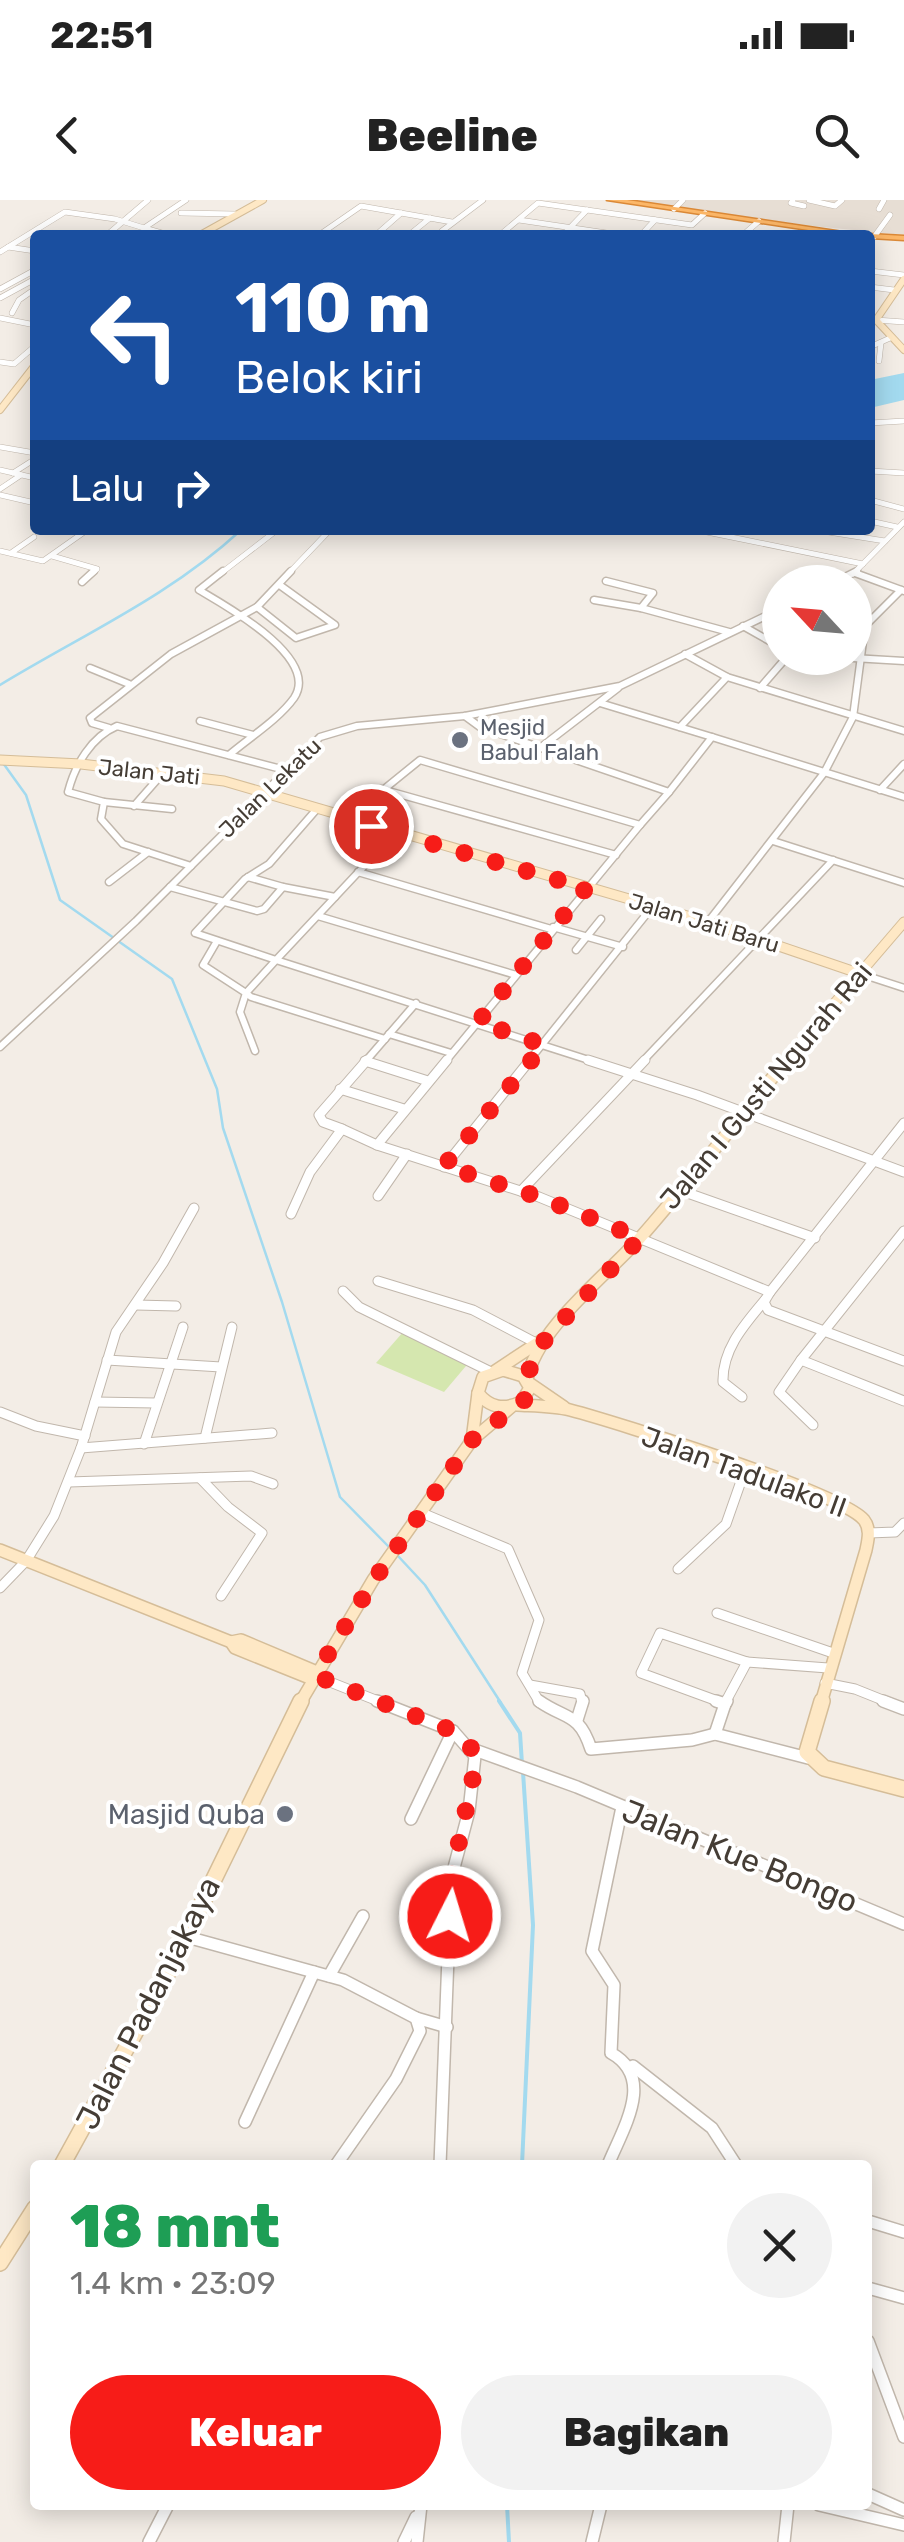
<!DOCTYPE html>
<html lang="id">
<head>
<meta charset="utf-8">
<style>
	body { margin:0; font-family:Rubik,sans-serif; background:#f2f2f2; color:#222; height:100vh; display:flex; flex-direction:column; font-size:38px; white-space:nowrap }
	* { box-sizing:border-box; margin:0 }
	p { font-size:32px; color:#767676 }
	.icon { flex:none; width:55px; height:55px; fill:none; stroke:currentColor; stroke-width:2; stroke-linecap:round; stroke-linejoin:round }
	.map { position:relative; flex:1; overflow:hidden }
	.sheet { position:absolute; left:30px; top:1960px; width:842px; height:350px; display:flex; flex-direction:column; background:#fff; border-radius:10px; box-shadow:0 5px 25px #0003 }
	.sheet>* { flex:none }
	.guide { position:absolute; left:30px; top:30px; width:845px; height:305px; border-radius:10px; box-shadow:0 5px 25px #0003; background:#1a4fa0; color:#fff; overflow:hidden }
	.needle { width:65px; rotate:296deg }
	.fabs { position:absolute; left:762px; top:365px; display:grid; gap:20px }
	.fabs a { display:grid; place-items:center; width:110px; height:110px; border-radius:50%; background:#fff; box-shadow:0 5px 25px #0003; font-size:50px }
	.pin { position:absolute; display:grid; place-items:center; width:85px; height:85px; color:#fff; margin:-42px; border:5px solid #fff; border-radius:50%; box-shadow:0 2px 10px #0007 }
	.me { position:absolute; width:110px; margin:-55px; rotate:5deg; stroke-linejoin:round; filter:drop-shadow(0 0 8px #0008) }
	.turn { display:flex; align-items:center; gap:35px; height:210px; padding:0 40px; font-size:45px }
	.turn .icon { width:130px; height:130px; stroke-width:2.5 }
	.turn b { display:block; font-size:70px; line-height:85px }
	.then { display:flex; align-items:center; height:95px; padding:0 40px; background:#0003; gap:20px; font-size:38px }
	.round { display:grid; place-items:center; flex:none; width:105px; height:105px; border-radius:52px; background:#f2f2f2 }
	.headline { display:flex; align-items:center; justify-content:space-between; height:170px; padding:0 40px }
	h1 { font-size:60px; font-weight:800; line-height:75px; color:#1e9e55 }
	.cta { display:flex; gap:20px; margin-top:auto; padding:20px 40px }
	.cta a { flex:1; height:115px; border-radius:60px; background:#f71c18; color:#fff; font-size:40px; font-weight:800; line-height:115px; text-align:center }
	.cta a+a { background:#f2f2f2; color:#222 }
	.status { display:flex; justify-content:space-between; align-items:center; height:70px; padding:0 50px; background:#fff; direction:ltr }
	.status svg { height:28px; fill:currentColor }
	header { display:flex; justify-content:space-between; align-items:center; height:130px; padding:0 40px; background:#fff; font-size:45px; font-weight:800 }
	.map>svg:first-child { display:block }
	.residential { fill:#e7ded4 }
	.green { fill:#d5e7af }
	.water { fill:#a3daef }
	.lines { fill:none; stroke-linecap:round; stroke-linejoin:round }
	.stream-far1 { stroke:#a3daef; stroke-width:2.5 }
	.stream { stroke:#a3daef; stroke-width:4 }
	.street-far3-casing { stroke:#c1b7ac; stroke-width:6 }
	.street-far2-casing { stroke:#c1b7ac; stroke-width:9 }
	.street-far1-casing { stroke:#c1b7ac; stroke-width:11 }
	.street-casing { stroke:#c1b7ac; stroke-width:14 }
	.secondary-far3-casing { stroke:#d5bd98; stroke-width:8 }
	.secondary-far2-casing { stroke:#d5bd98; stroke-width:11 }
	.secondary-far1-casing { stroke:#d5bd98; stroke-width:14 }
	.secondary-casing { stroke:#d5bd98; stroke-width:18 }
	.highway-casing { stroke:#db8937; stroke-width:3 }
	.street-far3 { stroke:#fff; stroke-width:5 }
	.street-far2 { stroke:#fff; stroke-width:6 }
	.street-far1 { stroke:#fff; stroke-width:9 }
	.street { stroke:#fff; stroke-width:11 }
	.secondary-far3 { stroke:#fee8c5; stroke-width:6 }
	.secondary-far2 { stroke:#fee8c5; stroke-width:9 }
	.secondary-far1 { stroke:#fee8c5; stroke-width:11 }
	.secondary { stroke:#fee8c5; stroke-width:15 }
	.highway { fill:#fcb768; fill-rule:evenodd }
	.route { stroke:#f71c18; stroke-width:18; stroke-dasharray:0 32.4 }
	.worship-dot { fill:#6b7280; stroke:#fff; stroke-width:4 }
	.labels { text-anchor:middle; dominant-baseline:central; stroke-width:8; stroke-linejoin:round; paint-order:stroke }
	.far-worship-label { font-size:22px; fill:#5b616d; stroke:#fff; text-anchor:start }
	.far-street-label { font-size:22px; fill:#453d35; stroke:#fff }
	.street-label { font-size:28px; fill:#453d35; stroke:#fff }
	.worship-label { font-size:28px; fill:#5b616d; stroke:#fff; text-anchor:end }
	.near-street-label { font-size:32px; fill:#453d35; stroke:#fff }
</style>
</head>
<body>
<div class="status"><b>22:51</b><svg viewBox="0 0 49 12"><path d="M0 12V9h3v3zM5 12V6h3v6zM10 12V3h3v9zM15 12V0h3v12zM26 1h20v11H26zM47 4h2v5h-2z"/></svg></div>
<header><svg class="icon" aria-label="back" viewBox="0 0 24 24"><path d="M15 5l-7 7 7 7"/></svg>Beeline<svg class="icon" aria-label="search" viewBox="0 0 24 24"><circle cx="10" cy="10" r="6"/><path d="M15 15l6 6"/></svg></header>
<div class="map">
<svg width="904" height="2342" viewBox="0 0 904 2342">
	<rect width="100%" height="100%" fill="#f3ede6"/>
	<path class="residential" d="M625,0H904V35L813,26Z"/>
	<path class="green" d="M404,1131L471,1160L444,1192L376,1163Z"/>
	<path class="water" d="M904,173V200L870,208V180Z"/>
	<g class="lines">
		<g class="stream-far1">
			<path d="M0,485C82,435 170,396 241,330"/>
			<path d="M3,563L26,595L60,700L172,779L217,889L223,928L282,1102L340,1297L389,1347"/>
			<path d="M398,1356L425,1385L501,1503"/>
		</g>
		<g class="stream">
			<path d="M499,1501L520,1533L522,1564"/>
			<path d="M522,1965L533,1725L523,1572"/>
			<path d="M507,2305L509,2342"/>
		</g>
		<g class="street-far3-casing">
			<g id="street-far3">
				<path d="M793,0L791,3L804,6"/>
				<path d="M809,0L835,6L842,0"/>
				<path d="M674,9L683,0"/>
				<path d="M879,9L884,0"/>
				<path d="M181,13L235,14"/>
				<path d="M519,20L620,35"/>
				<path d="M107,35L148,0"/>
				<path d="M169,35L144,28L186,0"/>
				<path d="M319,35L361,6L452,22"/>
				<path d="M376,35L401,13"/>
				<path d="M409,35L430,18"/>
				<path d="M455,35L442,31L483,0"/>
				<path d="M500,35L538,3L692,25L705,13"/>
				<path d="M563,35L587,10"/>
				<path d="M641,35L655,20"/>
				<path d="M743,35L759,21"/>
				<path d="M874,37L890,15"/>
				<path d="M8,47L35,51"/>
				<path d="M0,52L65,12L115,19L144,28"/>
				<path d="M870,71L904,75"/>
				<path d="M870,87L894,90"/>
				<path d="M0,89L35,70"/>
				<path d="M0,98L35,79"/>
				<path d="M12,113L19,100L32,91"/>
				<path d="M0,118L35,125"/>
				<path d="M876,120L904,122"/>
				<path d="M870,147L890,138"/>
				<path d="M879,161L881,143"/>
				<path d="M0,162L14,164L35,146"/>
				<path d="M870,223L904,221"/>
				<path d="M0,247L35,253"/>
				<path d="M0,270L35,278"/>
				<path d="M870,271L904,273"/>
				<path d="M13,273L35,259"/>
				<path d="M0,289L21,275"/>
				<path d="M0,295L35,303"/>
				<path d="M870,300L904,309"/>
				<path d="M870,321L897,327"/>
				<path d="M697,330L863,364"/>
				<path d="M816,330L885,341"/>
				<path d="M0,351L43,361L87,330"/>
				<path d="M11,353L34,337"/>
				<path d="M52,356L97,369L91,374"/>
				<path d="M220,374L277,330"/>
				<path d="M288,374L330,330"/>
				<path d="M853,374L904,322"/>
			</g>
		</g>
		<g class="street-far2-casing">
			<g id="street-far2">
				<path d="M223,371L199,390C226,406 321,458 294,498C279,519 249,538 229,555"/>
				<path d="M855,373L904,391"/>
				<path d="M606,381L653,393L641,408"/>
				<path d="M82,382L94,371"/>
				<path d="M835,382L857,371"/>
				<path d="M594,400L641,408L729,432"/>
				<path d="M257,407L296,438L335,425L281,386"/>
				<path d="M743,426L780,447"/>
				<path d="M685,454L727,477L904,531"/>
				<path d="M853,458L904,461"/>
				<path d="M90,468L129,484"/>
				<path d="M760,488L786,458"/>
				<path d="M600,503L712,537"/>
				<path d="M465,516L480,527L669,592L712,537L904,597"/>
				<path d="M200,521L253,535"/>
				<path d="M680,527L727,477"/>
				<path d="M109,528L92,523L90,518L171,454L257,407L291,371"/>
				<path d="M540,548L618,488"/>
				<path d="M381,589L616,655"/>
				<path d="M880,590L904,564"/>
				<path d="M104,602L172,609"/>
				<path d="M134,606L163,573"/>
				<path d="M316,610L269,664L245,679L195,733L276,760L246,793L251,797L385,839"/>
				<path d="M346,620L420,560L640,625L669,592"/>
				<path d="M395,633L276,760L595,862"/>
				<path d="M773,641L904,683"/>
				<path d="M191,666L123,644L101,619L104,602L68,592C75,565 91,537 117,526L285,570"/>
				<path d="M358,672L551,729"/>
				<path d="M248,677L283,687"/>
				<path d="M109,682L148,652"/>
				<path d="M170,687L257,711L264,709L283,687L335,697"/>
				<path d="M318,716L516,775"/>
				<path d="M708,722L824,573L853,517L865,426L901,390"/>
				<path d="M553,727L623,747"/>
				<path d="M217,741L203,765L246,793L240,812L255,851"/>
				<path d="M576,750L601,719"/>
				<path d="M858,773L904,788"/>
				<path d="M389,834L451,853"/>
				<path d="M0,847L136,721L320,537L357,526L465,516L620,486L780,409"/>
				<path d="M365,861L369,862"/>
				<path d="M365,862L416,803"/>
				<path d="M445,862L640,625"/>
				<path d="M528,862L653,706"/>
				<path d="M642,862L833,660"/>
			</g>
		</g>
		<g class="street-far1-casing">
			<g id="street-far1">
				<path d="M588,860L697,895L904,972"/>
				<path d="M365,861L428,881"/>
				<path d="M340,889L404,909"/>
				<path d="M342,929L323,922L319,915L367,860"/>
				<path d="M377,945L447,860"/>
				<path d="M444,967L530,860"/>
				<path d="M679,990L815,1038"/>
				<path d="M521,991L645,860"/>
				<path d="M378,996L407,954"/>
				<path d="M291,1014L310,972L342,929L377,945L539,997L770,1092L764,1102L768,1110L904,1161"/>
				<path d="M904,1031L801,1160L904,1201"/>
				<path d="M378,1081L473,1110L536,1143"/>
				<path d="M343,1091L359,1107L491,1172"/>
				<path d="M770,1092L904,923"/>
				<path d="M136,1105L176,1106"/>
				<path d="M107,1160L221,1167"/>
				<path d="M801,1160L779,1192L813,1225"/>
				<path d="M742,1197L723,1182C722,1149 745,1124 765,1100"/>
				<path d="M95,1202L156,1203"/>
				<path d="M0,1212L36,1226L85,1236"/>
				<path d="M205,1238L232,1127"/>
				<path d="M144,1244L183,1127"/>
				<path d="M81,1248L272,1233"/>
				<path d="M200,1278L228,1307L262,1333L221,1396"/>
				<path d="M69,1282L251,1276L273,1284"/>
				<path d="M422,1313L508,1349L539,1420L522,1473L540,1503"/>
				<path d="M869,1333L895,1332L904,1323"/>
				<path d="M678,1369L726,1324L746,1267"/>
				<path d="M0,1388L26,1361L54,1316L81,1248L116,1132L163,1063L194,1008"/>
				<path d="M717,1413L833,1453"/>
				<path d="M747,1462L828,1468"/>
				<path d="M312,1479L325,1480L383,1503"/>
				<path d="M825,1483L855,1489L890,1503"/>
				<path d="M530,1485L580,1494L582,1503"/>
				<path d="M723,1503L641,1473L660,1433L747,1462L725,1503"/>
			</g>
		</g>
		<g class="street-casing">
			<g id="street">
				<path d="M377,1501L453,1531L475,1556L469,1611L451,1679L440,1965"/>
				<path d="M539,1501C566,1520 579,1512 591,1549L692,1540L715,1534L808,1558"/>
				<path d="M716,1501L725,1504"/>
				<path d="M883,1501L904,1509"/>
				<path d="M725,1504L727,1501"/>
				<path d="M577,1520L583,1501"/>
				<path d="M715,1534L725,1504"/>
				<path d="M472,1549L577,1587L904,1724"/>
				<path d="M411,1619L453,1531"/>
				<path d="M187,1737L343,1780L416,1818L420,1831L396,1879L336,1965"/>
				<path d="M329,1776L363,1716"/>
				<path d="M416,1818L447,1827"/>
				<path d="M633,1866L712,1928L736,1965"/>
				<path d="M245,1922L314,1772"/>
				<path d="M608,1965C623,1928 656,1878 611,1853L614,1785L592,1751L622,1607"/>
				<path d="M868,2021L904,2032"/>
				<path d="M868,2088L904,2098"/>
				<path d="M868,2141L904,2237"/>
				<path d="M868,2294L904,2310"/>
				<path d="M819,2305L904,2325"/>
				<path d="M149,2342L168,2305"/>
				<path d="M404,2342L416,2317"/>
				<path d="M417,2342L421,2305"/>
				<path d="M592,2342L601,2305"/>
				<path d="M784,2342L788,2305"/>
			</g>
		</g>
		<g class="secondary-far3-casing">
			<g id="secondary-far3">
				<path d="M200,35L263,0"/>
				<path d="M904,79L876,120L904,150"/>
				<path d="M0,210L35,165"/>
			</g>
		</g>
		<g class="secondary-far2-casing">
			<g id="secondary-far2">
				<path d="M0,560L81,564L224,581L708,722L858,773"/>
				<path d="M784,862L904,722"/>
			</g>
		</g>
		<g class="secondary-far1-casing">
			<g id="secondary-far1">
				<path d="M503,1170L523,1176L530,1188L521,1202C504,1210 490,1208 478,1193L483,1177Z"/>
				<path d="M495,1171L542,1140"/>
				<path d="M527,1180C535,1130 607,1075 640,1038C691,980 738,919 787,860"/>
				<path d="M529,1183L564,1207"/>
				<path d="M517,1205C534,1206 554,1206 570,1210C616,1222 842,1293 864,1320C871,1329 868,1340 866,1350L821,1503"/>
				<path d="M472,1240L478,1193"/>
				<path d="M0,1350L231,1442L235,1448L312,1479"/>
				<path d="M231,1442L241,1440L317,1472"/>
				<path d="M300,1503L373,1380L472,1240L511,1207"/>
			</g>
		</g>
		<g class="secondary-casing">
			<g id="secondary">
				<path d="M822,1501L807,1552L824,1568L904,1589"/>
				<path d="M62,1965L171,1767L301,1501"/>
				<path d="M0,2063L35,2008"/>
			</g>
		</g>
		<g class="highway-casing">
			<g id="highway">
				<path d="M607,0H627L863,35H842Z"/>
				<path d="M870,34L904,36V40L870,38V35H867Z"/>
			</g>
		</g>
		<use href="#street-far3" class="street-far3"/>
		<use href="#street-far2" class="street-far2"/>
		<use href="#street-far1" class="street-far1"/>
		<use href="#street" class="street"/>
		<use href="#secondary-far3" class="secondary-far3"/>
		<use href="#secondary-far2" class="secondary-far2"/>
		<use href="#secondary-far1" class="secondary-far1"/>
		<use href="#secondary" class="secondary"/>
		<use href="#highway" class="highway"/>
	</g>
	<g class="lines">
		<path class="route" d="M371,626L586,688L478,822L544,845L444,966L539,997L640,1038L546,1138L530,1166L527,1198L472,1240L374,1380L317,1472L326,1480L453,1531L472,1549L475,1568L451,1679L450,1716"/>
	</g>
	<g class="worship-dot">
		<circle cx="460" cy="540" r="10"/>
		<circle cx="285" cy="1614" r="10"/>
	</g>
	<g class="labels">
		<g class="far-worship-label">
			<text x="480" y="527">Mesjid<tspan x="480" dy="25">Babul Falah</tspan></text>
		</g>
		<g class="far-street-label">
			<text transform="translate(149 572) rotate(6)">Jalan Jati</text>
			<text transform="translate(270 588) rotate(-44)">Jalan Lekatu</text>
			<text transform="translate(704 723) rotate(17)">Jalan Jati Baru</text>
		</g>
		<g class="street-label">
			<text transform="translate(766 886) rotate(-50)">Jalan I Gusti Ngurah Rai</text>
			<text transform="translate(744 1272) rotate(20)">Jalan Tadulako II</text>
		</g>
		<g class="worship-label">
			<text x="265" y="1614">Masjid Quba</text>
		</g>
		<g class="near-street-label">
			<text transform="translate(740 1656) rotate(22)">Jalan Kue Bongo</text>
			<text transform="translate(148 1803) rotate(-63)">Jalan Padanjakaya</text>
		</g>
	</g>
</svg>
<div class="fabs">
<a><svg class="needle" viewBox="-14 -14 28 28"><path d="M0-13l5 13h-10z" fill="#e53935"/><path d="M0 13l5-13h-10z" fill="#767676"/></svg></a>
</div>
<div class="pin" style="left:371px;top:626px;background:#d93025"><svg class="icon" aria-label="arrive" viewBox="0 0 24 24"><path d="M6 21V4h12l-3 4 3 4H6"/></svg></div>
<svg class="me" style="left:450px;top:1716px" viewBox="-20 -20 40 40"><circle r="17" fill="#f71c18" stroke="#fff" stroke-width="3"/><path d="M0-11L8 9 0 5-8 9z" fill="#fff"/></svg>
<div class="guide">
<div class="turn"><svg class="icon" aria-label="left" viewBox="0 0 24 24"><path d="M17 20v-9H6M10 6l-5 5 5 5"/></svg><div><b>110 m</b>Belok kiri</div></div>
<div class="then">Lalu<svg class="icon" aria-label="right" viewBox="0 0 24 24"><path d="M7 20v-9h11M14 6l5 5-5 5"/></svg></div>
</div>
<section class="sheet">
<div class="headline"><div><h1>18 mnt</h1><p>1.4 km · 23:09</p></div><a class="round"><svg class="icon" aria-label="close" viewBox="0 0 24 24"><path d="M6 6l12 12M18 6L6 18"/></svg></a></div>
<div class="cta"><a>Keluar</a><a>Bagikan</a></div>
</section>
</div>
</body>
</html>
